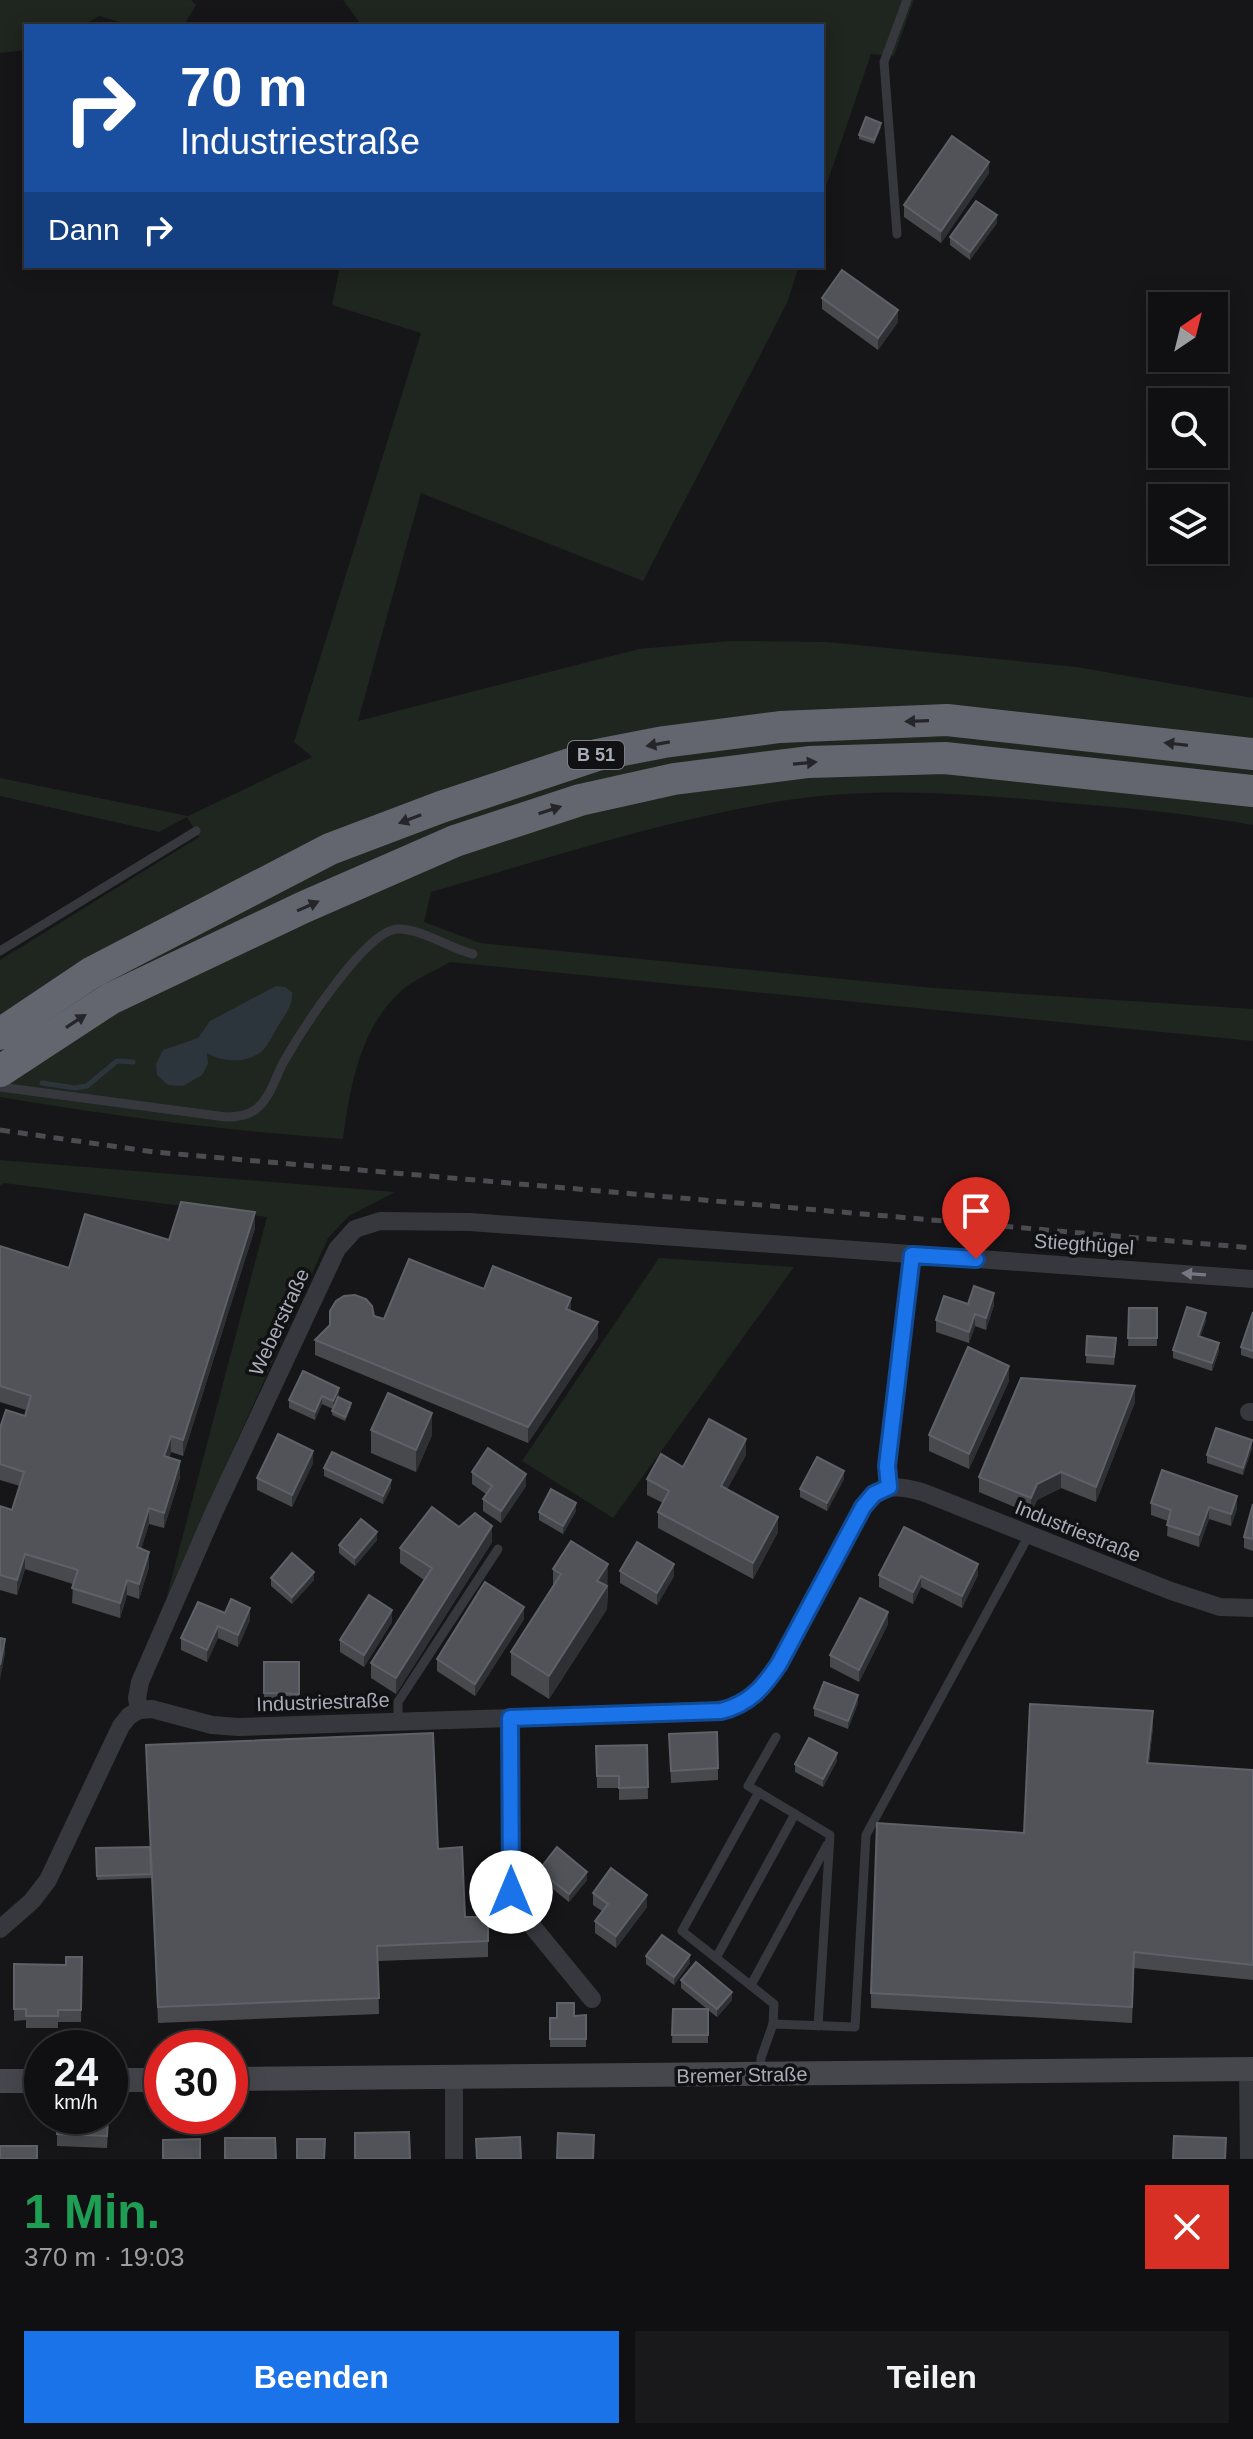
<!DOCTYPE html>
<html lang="de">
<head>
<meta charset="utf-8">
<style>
	body { margin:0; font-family:Helvetica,sans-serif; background:#19191b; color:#f1f3f6; height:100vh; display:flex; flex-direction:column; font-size:30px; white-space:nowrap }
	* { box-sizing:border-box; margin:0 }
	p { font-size:26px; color:#9c9d9f }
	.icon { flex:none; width:44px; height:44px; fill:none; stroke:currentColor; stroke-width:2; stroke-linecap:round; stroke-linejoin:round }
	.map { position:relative; height:2159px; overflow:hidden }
	.details { display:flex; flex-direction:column; background:#101012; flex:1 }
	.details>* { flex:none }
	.hud { position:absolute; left:24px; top:24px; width:800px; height:244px; border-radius:0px; box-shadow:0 4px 20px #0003,0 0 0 2px #303032; background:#1a4fa0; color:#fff; overflow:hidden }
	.needle { width:52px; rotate:35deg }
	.controls { position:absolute; left:1148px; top:292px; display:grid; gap:16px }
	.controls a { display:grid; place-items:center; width:80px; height:80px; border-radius:0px; background:#101012; box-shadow:0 4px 20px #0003,0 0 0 2px #303032; font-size:40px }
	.speed { position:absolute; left:24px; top:2030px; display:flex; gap:16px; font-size:40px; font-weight:700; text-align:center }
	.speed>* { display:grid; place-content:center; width:104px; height:104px; border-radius:50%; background:#101012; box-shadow:0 4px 20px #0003,0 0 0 2px #303032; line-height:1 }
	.speed small { font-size:20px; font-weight:400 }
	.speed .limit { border:12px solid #d22; background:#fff; color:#111 }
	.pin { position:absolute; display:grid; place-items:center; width:68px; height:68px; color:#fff; margin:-82px -34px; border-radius:50% 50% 50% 0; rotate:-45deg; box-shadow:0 0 8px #0007 }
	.pin .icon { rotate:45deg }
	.me { position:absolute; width:88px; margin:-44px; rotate:0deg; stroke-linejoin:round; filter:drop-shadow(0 0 6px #0008) }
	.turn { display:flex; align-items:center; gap:28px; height:168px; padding:0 24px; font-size:36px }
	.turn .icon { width:104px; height:104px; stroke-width:2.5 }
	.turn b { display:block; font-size:56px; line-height:68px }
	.then { display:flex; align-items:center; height:76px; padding:0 24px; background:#0003; gap:16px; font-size:30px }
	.round { display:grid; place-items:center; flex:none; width:84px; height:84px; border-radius:0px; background:#19191b }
	.overview { display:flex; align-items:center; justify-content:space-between; height:136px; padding:0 24px }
	h1 { font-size:48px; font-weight:700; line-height:60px; color:#1e9e55 }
	.button { display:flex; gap:16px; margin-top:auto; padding:16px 24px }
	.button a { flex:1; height:92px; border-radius:0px; background:#1a73e8; color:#fff; font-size:32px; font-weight:700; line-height:92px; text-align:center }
	.button a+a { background:#19191b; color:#f1f3f6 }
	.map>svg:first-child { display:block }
	.green { fill:#1e261f }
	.water { fill:#2c353c }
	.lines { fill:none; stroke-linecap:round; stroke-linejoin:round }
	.stream { stroke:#2c353c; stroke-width:5 }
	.lane { stroke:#37383d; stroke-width:9 }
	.street { stroke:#37383d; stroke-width:18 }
	.secondary { stroke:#45474d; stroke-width:24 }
	.highway { stroke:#63666e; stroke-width:32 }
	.rail { stroke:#4a4c52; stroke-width:5; stroke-dasharray:10 8; stroke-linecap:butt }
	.wall { fill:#47494d }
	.shaded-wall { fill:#2f3033 }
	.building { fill:#525359; stroke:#5f6168; stroke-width:2 }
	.oneway { fill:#26262a }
	.oneway2 { fill:#757881 }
	.route-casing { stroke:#114b97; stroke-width:20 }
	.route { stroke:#1a73e8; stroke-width:14 }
	.labels { text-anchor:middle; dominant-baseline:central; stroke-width:7; stroke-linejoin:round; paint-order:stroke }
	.shield { fill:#111113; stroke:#7b7e86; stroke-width:2 }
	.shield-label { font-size:18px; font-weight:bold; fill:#a8adb8 }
	.street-label { font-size:20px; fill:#a8adb8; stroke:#111113 }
</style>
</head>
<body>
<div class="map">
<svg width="1253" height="2159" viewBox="0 0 1253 2159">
	<rect width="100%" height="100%" fill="#161618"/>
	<g class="green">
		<path d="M0,0H191L196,5L183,26H133L99,16L83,26H26V50L0,53Z"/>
		<path d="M343,0H914L894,56L871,54L822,198V26H362Z"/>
		<path d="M340,266H799L787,303L643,581L421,493L358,721L639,649L730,641L827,642L1077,667L1253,698V825C1191,814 1129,808 1067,803C975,794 880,786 788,800C667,819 549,858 431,892L424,922L480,943L934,988L1253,1009V1041L450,962C435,971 414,979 401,991C360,1028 350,1087 343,1139C228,1131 113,1116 0,1097V960L199,837L187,817L159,832L0,796V778L188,816L312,757L294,742L421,333L332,305Z"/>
		<path d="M0,1160L395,1192L349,1216L328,1238L166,1599L267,1217L4,1183L0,1186Z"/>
		<path d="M659,1258L794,1267L613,1518L522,1461Z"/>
	</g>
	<path class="water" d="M276,986L285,987L292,992C293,1006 285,1015 278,1026C274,1033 270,1042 265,1048C251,1064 223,1063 207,1053L208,1064L202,1075L183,1086L168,1085L157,1075L156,1064L163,1050L198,1038L210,1021Z"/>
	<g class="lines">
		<path class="stream" d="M42,1083L75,1088L87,1086L117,1061L133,1062"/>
		<g class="lane">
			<path d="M897,234L884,62L907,0"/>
			<path d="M0,951L196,831"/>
			<path d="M0,1087L226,1117C236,1117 246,1116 255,1110C270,1099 275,1078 283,1063C300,1033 364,932 397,929C417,927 452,949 473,954"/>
			<path d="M398,1722V1702L498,1549"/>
			<path d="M776,1737L748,1786L830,1835L818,2026"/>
			<path d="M759,1792L682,1931L774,2004L773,2024"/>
			<path d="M716,1958L795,1814"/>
			<path d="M751,1985L827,1845"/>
			<path d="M761,2071V2058L773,2024L855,2027L866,1835L1029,1535"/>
		</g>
		<g class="street">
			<path d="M1249,1412H1253"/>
			<path d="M889,1487L887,1466L912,1255"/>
			<path d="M139,1710L137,1698L140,1682L214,1512L337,1249L355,1229L380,1221L470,1222L1253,1279"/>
			<path d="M510,1718L511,1892L519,1910L592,1999"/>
			<path d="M0,1929L32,1901L48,1880L121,1726L129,1716L139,1710L152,1709L212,1725L238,1727L687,1712C735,1711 752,1706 779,1664L863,1507C883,1484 896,1484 925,1493L1171,1591L1220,1607L1253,1608"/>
			<path d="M1248,2069L1249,2159"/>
			<path d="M454,2077V2159"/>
		</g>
		<g class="secondary">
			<path d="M230,2079L1253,2069"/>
			<path d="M110,2080H162"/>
			<path d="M0,2081H42"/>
		</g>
		<g class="highway">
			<path d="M0,1034L91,973L330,849L441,807L597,755L664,742L780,727L947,720L1253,754"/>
			<path d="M0,1071L110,999L304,907L455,841L580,800L674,779L809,762L945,758L1253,791"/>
		</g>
		<path class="rail" d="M0,1130L154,1152L1253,1248"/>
	</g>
	<g class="wall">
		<path d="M881,127L874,144L859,139V135Z"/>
		<path d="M989,173L941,243L904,217V205Z"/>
		<path d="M997,223L970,260L950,245V237Z"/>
		<path d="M822,298L898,322L878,350L822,309Z"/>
		<path d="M255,1228L183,1456L171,1452L169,1458L180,1477L164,1528L149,1524L141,1549L149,1567L139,1599L127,1595L120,1618L72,1603L73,1584L25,1569L17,1595L0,1590V1506L12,1510L20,1486L0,1480V1428L25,1416L26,1410L0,1402V1246L69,1268L169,1240Z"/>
		<path d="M484,1289L571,1311L598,1338L528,1443L315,1355V1340L374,1316L384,1319Z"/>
		<path d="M968,1304L994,1305L986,1330L975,1326L969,1343L936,1332V1320Z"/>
		<path d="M1129,1308H1157V1346H1128Z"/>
		<path d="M1253,1312V1359L1241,1355V1347Z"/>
		<path d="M1206,1321L1200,1337L1219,1351L1212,1371L1173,1358V1350Z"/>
		<path d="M1087,1336L1116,1346L1114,1365L1086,1363Z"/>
		<path d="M303,1371L339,1396V1397L351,1407L345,1421L332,1415L333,1409L322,1404L315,1420L289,1408V1400Z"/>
		<path d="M1009,1381L969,1469L929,1451V1435Z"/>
		<path d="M1135,1402L1096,1502L1061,1488L1037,1500L1031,1514L979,1492V1477Z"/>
		<path d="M371,1430L432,1435L416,1472L371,1453Z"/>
		<path d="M1252,1448L1243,1475L1207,1463V1455Z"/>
		<path d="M746,1455L727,1489L778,1532L753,1579L658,1528V1512L663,1503L647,1495V1479L683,1467Z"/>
		<path d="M313,1463L292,1507L257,1490V1478Z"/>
		<path d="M324,1468L391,1488L383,1504L324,1476Z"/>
		<path d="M472,1472L526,1486L501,1523L483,1511V1499L486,1494L472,1484Z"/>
		<path d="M844,1479L827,1511L800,1497V1489Z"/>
		<path d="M1151,1503L1237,1508L1231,1526L1209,1519L1199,1547L1167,1536L1168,1521L1151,1515Z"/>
		<path d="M1253,1504V1551L1244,1548V1537Z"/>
		<path d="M576,1511L563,1534L539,1520V1512Z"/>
		<path d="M459,1527L492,1542L396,1694L371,1678V1663L424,1580L400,1563V1548Z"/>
		<path d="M377,1540L355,1566L339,1553V1545Z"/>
		<path d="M553,1569L608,1587L607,1609L549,1699L511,1675V1652L553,1586Z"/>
		<path d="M620,1571L674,1576L657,1605L620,1583Z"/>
		<path d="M879,1575H978L962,1608L921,1587L913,1604L879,1587Z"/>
		<path d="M271,1578L314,1580L292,1604L271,1586Z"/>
		<path d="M225,1613L250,1620L238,1647L218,1638L207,1662L181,1650V1638Z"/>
		<path d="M524,1619L475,1696L437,1671V1659Z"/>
		<path d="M392,1622L364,1667L340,1652V1640Z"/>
		<path d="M888,1624L859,1682L830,1667V1655Z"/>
		<path d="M264,1662H299V1702L264,1701Z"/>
		<path d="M858,1703L848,1729L814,1716V1708Z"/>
		<path d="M1153,1727L1149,1763L1253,1770V1980L1134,1968L1132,2023L871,2008V1993L1024,1833Z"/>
		<path d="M669,1734L718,1768V1780L671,1783Z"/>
		<path d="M146,1745L438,1849L465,1917H488V1957L378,1961L379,2014L158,2023Z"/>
		<path d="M647,1745L648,1799L619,1800V1788H597L596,1746Z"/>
		<path d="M837,1761L823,1787L795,1772V1764Z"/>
		<path d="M150,1847L151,1878L97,1880L96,1848Z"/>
		<path d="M539,1870L587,1880L569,1902L539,1878Z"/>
		<path d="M593,1893L647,1907L616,1948L595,1933V1921L602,1911L593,1905Z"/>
		<path d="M646,1956L690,1963L674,1985L646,1964Z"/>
		<path d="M82,1957L81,2022H58V2028H26V2020L14,2021V1964L66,1965Z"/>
		<path d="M681,1980L732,2000L717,2017L708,2010V2043H672L673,2009H707L681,1988Z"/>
		<path d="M586,2015V2047H550V2018Z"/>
		<path d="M57,2116H109L107,2148L57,2146Z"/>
	</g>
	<g class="shaded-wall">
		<path d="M989,162V173L941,243V231Z"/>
		<path d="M997,215V223L970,260V252Z"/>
		<path d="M898,310V322L878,350V338Z"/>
		<path d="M255,1212V1228L183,1456V1440Z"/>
		<path d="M994,1293V1305L986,1330V1318Z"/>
		<path d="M571,1298V1314L566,1309Z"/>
		<path d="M1206,1313V1321L1198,1344V1336Z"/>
		<path d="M975,1314V1326L969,1343V1332Z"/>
		<path d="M598,1322V1338L528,1443V1427Z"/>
		<path d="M1219,1343V1351L1212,1371V1363Z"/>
		<path d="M1009,1366V1381L969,1469V1454Z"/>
		<path d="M1135,1386V1402L1096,1502V1487Z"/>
		<path d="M339,1388V1396L333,1409V1401Z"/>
		<path d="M322,1396V1404L315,1420V1412Z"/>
		<path d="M432,1413V1435L416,1472V1450Z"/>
		<path d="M171,1436V1452L164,1472V1456Z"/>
		<path d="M746,1439V1455L721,1501V1486Z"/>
		<path d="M1252,1440V1448L1243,1475V1468Z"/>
		<path d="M313,1451V1463L292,1507V1495Z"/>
		<path d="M180,1461V1477L164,1528V1513Z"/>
		<path d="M844,1471V1479L827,1511V1503Z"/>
		<path d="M1061,1472V1488L1037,1500L1031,1514V1498L1037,1484Z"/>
		<path d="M526,1474V1486L501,1523V1511Z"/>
		<path d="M391,1480V1488L383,1504V1496Z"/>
		<path d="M1237,1496V1508L1231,1526V1514Z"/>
		<path d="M576,1503V1511L563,1534V1526Z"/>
		<path d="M1209,1507V1519L1199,1547V1535Z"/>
		<path d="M149,1508V1524L137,1563V1547Z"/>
		<path d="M778,1517V1532L753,1579V1563Z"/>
		<path d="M492,1526V1542L396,1694V1678Z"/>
		<path d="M377,1532V1540L355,1566V1558Z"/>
		<path d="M149,1552V1567L139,1599V1584Z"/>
		<path d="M25,1554V1569L17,1595V1580Z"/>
		<path d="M608,1564L607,1609L549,1699V1676L597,1581Z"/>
		<path d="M674,1564V1576L657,1605V1593Z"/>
		<path d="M978,1564V1575L962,1608V1596Z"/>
		<path d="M314,1572V1580L292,1604V1597Z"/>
		<path d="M921,1576V1587L913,1604V1592Z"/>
		<path d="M127,1580V1595L120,1618V1603Z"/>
		<path d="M524,1607V1619L475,1696V1684Z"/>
		<path d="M250,1608V1620L238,1647V1635Z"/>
		<path d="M392,1610V1622L364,1667V1655Z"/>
		<path d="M888,1612V1624L859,1682V1670Z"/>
		<path d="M218,1626V1638L207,1662V1650Z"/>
		<path d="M5,1639V1654L0,1680V1665Z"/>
		<path d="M858,1695V1703L848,1729V1721Z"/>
		<path d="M1153,1711V1727L1147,1778V1763Z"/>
		<path d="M837,1753V1761L823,1787V1779Z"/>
		<path d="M587,1872V1880L569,1902V1894Z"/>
		<path d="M647,1895V1907L616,1948V1936Z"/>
		<path d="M690,1955V1963L674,1985V1977Z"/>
		<path d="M732,1992V2000L717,2017V2009Z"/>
	</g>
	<g class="building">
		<path d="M866,117L881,123L874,140L859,135Z"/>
		<path d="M952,136L989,162L941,231L904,205Z"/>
		<path d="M976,201L997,215L970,252L950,237Z"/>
		<path d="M842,270L898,310L878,338L822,298Z"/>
		<path d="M181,1202L255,1212L183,1440L171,1436L164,1456L180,1461L164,1513L149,1508L137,1547L149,1552L139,1584L127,1580L120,1603L72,1588L78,1570L25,1554L17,1580L0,1575V1506L12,1510L24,1472L0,1464V1428L6,1410L25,1416L31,1396L0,1386V1246L69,1268L85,1214L169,1240Z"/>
		<path d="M409,1259L484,1289L493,1266L571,1298L566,1309L598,1322L528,1427L315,1340L330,1325V1311L336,1301L344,1296L355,1295L366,1299L372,1306L374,1316L384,1319Z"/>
		<path d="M974,1286L994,1293L986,1318L975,1314L969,1332L936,1320L944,1296L968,1304Z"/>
		<path d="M1187,1307L1206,1313L1198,1336L1219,1343L1212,1363L1173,1350Z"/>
		<path d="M1129,1308H1157V1338H1128Z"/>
		<path d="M1253,1312V1351L1241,1347Z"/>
		<path d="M1087,1336L1116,1338L1114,1357L1086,1355Z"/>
		<path d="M968,1347L1009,1366L969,1454L929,1435Z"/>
		<path d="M303,1371L339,1388L333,1401L322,1396L315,1412L289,1400Z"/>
		<path d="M1021,1378L1135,1386L1096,1487L1061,1472L1037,1484L1031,1498L979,1477Z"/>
		<path d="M388,1393L432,1413L416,1450L371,1430Z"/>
		<path d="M338,1397L351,1403L345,1417L332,1411Z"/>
		<path d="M709,1419L746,1439L721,1486L778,1517L753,1563L658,1512L669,1491L647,1479L661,1454L683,1467Z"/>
		<path d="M1216,1428L1252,1440L1243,1468L1207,1455Z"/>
		<path d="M278,1434L313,1451L292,1495L257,1478Z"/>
		<path d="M488,1448L526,1474L501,1511L483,1499L492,1486L472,1472Z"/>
		<path d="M332,1452L391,1480L383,1496L324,1468Z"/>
		<path d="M817,1457L844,1471L827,1503L800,1489Z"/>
		<path d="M1162,1470L1237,1496L1231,1514L1209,1507L1199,1535L1167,1525L1171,1510L1151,1503Z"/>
		<path d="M551,1489L576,1503L563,1526L539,1512Z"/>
		<path d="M1253,1504V1539L1244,1537Z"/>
		<path d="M432,1507L459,1527L475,1513L492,1526L396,1678L371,1663L432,1568L400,1548Z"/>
		<path d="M361,1519L377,1532L355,1558L339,1545Z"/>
		<path d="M904,1527L978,1564L962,1596L921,1576L913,1592L879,1575Z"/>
		<path d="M571,1541L608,1564L597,1581L607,1586L549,1676L511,1652L561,1574L553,1569Z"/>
		<path d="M637,1542L674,1564L657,1593L620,1571Z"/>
		<path d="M292,1553L314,1572L292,1597L271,1578Z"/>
		<path d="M485,1582L524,1607L475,1684L437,1659Z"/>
		<path d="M369,1595L392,1610L364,1655L340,1640Z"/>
		<path d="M860,1598L888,1612L859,1670L830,1655Z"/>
		<path d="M231,1599L250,1608L238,1635L218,1626L207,1650L181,1638L198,1602L225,1613Z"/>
		<path d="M0,1638L5,1639L0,1665Z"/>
		<path d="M264,1662H299V1694L264,1693Z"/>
		<path d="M824,1682L858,1695L848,1721L814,1708Z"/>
		<path d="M1030,1704L1153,1711L1147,1763L1253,1770V1965L1134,1952L1132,2007L871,1993L877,1823L1024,1833Z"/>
		<path d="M717,1732L718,1768L671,1771L669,1734Z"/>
		<path d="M433,1733L438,1849L462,1847L465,1917H488V1941L377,1946L379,1998L158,2007L146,1745Z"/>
		<path d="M809,1738L837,1753L823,1779L795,1764Z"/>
		<path d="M647,1745L648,1787L619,1788V1776H597L596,1746Z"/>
		<path d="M150,1847L151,1874L97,1876L96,1848Z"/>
		<path d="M557,1847L587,1872L569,1894L539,1870Z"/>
		<path d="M611,1868L647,1895L616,1936L595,1921L608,1904L593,1893Z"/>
		<path d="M662,1935L690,1955L674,1977L646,1956Z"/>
		<path d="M66,1957H82L81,2010H58V2016H26V2009H14V1964L66,1965Z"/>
		<path d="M696,1962L732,1992L717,2009L681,1980Z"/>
		<path d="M557,2003H574V2016L586,2015V2039H550V2018H557Z"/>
		<path d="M673,2009H708V2035H672Z"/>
		<path d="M57,2116H108L107,2136L57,2134Z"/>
		<path d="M409,2132L410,2159H355V2133Z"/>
		<path d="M558,2133L594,2135L593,2159L557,2158Z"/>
		<path d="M1174,2136L1226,2138L1225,2159H1173Z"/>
		<path d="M520,2137L521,2159H477L476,2139Z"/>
		<path d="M225,2138H275L276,2159H225Z"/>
		<path d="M200,2139V2159H163V2140Z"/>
		<path d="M297,2139H325L324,2159H297Z"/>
		<rect x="0" y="2146" width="37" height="13"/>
	</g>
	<defs><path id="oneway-solid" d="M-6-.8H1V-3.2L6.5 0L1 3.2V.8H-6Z" transform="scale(2)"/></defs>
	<g class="oneway">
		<use href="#oneway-solid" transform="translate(917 721) rotate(178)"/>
		<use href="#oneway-solid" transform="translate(658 744) rotate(170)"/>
		<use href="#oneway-solid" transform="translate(1176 744) rotate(-173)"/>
		<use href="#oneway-solid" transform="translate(805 763) rotate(-5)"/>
		<use href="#oneway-solid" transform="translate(550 810) rotate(-18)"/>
		<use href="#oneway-solid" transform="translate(410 819) rotate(159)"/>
		<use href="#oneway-solid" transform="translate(308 906) rotate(-24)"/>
		<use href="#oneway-solid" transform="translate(76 1021) rotate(-33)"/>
	</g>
	<use class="oneway2" href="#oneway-solid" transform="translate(1194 1274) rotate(-176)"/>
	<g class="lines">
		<g class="route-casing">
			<path id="route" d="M511,1892L510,1718L721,1711C749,1704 763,1688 779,1664L863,1507L874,1494L889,1487L887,1466L912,1255L976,1259"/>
		</g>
		<use href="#route" class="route"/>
	</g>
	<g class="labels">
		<rect class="shield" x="568" y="741" width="56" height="28" rx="6"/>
		<g class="shield-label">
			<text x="596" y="755">B 51</text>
		</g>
		<g class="street-label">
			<text transform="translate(1084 1244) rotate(4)">Stiegthügel</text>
			<text transform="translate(279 1322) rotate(-65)">Weberstraße</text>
			<text transform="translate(1078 1531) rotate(22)">Industriestraße</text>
			<text transform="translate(323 1702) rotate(-2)">Industriestraße</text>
			<text transform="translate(742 2075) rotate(-1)">Bremer Straße</text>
		</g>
	</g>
</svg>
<div class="controls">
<a><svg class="needle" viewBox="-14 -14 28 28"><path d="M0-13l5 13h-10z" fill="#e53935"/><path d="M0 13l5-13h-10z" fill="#9c9d9f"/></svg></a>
<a><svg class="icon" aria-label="search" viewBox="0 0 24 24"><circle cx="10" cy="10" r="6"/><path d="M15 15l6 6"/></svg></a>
<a><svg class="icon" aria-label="layers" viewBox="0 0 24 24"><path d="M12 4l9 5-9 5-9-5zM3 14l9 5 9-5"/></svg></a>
</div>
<div class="speed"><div>24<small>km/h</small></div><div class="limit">30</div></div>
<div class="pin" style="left:976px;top:1259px;background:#d93025"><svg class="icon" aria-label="arrive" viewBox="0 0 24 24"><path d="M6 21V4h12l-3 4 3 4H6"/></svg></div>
<svg class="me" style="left:511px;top:1892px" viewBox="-20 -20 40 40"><circle r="19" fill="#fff"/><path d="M0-13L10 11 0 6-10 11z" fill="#1a73e8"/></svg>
<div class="hud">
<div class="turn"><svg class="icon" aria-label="right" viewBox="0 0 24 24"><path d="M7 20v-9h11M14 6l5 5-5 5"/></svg><div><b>70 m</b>Industriestraße</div></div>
<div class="then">Dann<svg class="icon" aria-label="right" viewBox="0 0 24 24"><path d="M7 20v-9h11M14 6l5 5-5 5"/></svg></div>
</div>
</div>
<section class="details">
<div class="overview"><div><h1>1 Min.</h1><p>370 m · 19:03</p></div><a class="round" style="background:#d93025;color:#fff"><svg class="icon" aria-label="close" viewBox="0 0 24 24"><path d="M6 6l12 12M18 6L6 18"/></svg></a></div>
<div class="button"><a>Beenden</a><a>Teilen</a></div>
</section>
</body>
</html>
